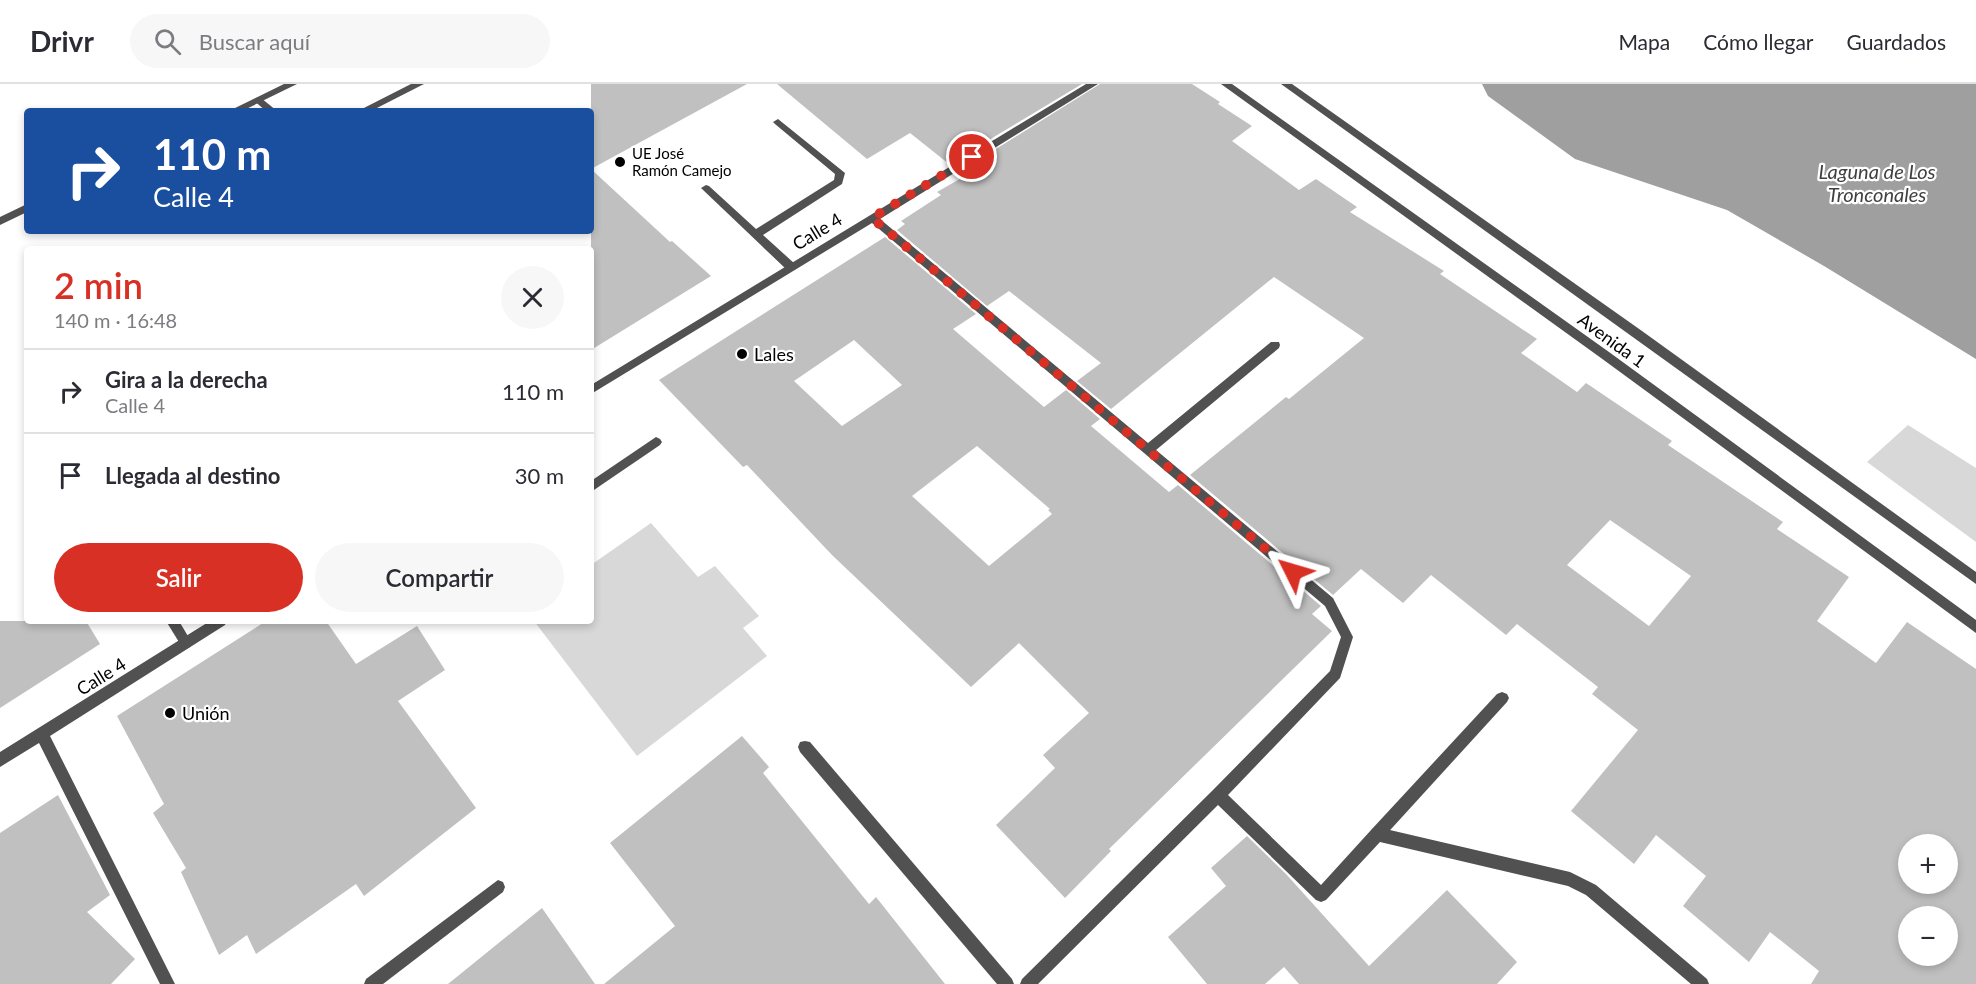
<!DOCTYPE html>
<html lang="es">
<head>
<meta charset="utf-8">
<style>
	body { margin:0; font-family:Lato,sans-serif; background:#f7f7f7; color:#2b2b33; height:100vh; display:flex; flex-direction:column; font-size:22px; white-space:nowrap }
	* { box-sizing:border-box; margin:0 }
	p { font-size:20px; color:#7c7c81 }
	.icon { flex:none; width:33px; height:33px; fill:none; stroke:currentColor; stroke-width:2; stroke-linecap:round; stroke-linejoin:round }
	.map { position:relative; flex:1; overflow:hidden }
	.details { position:absolute; left:24px; top:162px; width:570px; height:378px; display:flex; flex-direction:column; background:#fff; border-radius:6px; box-shadow:0 3px 9px #0003 }
	.details>* { flex:none }
	.hud { position:absolute; left:24px; top:24px; width:570px; height:126px; border-radius:6px; box-shadow:0 3px 9px #0003; background:#1a4fa0; color:#fff; overflow:hidden }
	.tools { position:absolute; left:1898px; top:750px; display:grid; gap:12px }
	.tools a { display:grid; place-items:center; width:60px; height:60px; border-radius:50%; background:#fff; box-shadow:0 3px 9px #0003; font-size:30px }
	.pin { position:absolute; display:grid; place-items:center; width:51px; height:51px; color:#fff; margin:-26px; border:3px solid #fff; border-radius:50%; box-shadow:0 2px 6px #0007 }
	.me { position:absolute; width:66px; margin:-33px; rotate:310deg; stroke-linejoin:round; filter:drop-shadow(0 0 4px #0008) }
	.turn { display:flex; align-items:center; gap:21px; height:126px; padding:0 30px; font-size:27px }
	.turn .icon { width:78px; height:78px; stroke-width:2.5 }
	.turn b { display:block; font-size:42px; line-height:51px }
	.round { display:grid; place-items:center; flex:none; width:63px; height:63px; border-radius:32px; background:#f7f7f7 }
	.summary { display:flex; align-items:center; justify-content:space-between; height:102px; padding:0 30px }
	h1 { font-size:36px; font-weight:600; line-height:45px; color:#d93025 }
	.primary-button { display:flex; gap:12px; margin-top:auto; padding:12px 30px }
	.primary-button a { flex:1; height:69px; border-radius:36px; background:#d93025; color:#fff; font-size:24px; font-weight:600; line-height:69px; text-align:center }
	.primary-button a+a { background:#f7f7f7; color:#2b2b33 }
	ul { padding:0; list-style:none }
	li { display:flex; align-items:center; gap:18px; height:84px; padding:0 30px; border-top:2px solid #e1e1e2 }
	li div { flex:1 }
	li b { display:block; font-size:22px }
	li em { font-style:normal }
	header { display:flex; align-items:center; gap:36px; box-sizing:border-box; height:84px; padding:0 30px; background:#fff; border-bottom:2px solid #e1e1e2 }
	header strong { font-size:28px }
	nav { display:flex; gap:33px; margin-inline-start:auto; font-size:21px }
	.search { width:420px; height:54px; background:#f7f7f7; display:flex; align-items:center; gap:15px; box-sizing:border-box; padding:0 21px; border-radius:33px; color:#7c7c81; font-size:22px }
	.map>svg:first-child { display:block }
	.green { fill:#d8d8d8 }
	.water { fill:#9f9f9f }
	.building { fill:#c0c0c0; fill-rule:evenodd }
	.lines { fill:none; stroke-linecap:round; stroke-linejoin:round }
	.lane { fill:#515151; fill-rule:evenodd }
	.street { fill:#515151; fill-rule:evenodd }
	.route { stroke:#d93025; stroke-width:10; stroke-dasharray:0 18 }
	.poi-dot { fill:#000; stroke:#fff; stroke-width:2 }
	.labels { text-anchor:middle; dominant-baseline:central; stroke-width:4.5; stroke-linejoin:round; paint-order:stroke }
	.far-poi-label { font-size:15px; fill:#000; stroke:#fff; text-anchor:start }
	.street-label { font-size:18px; fill:#000; stroke:#fff }
	.poi-label { font-size:18px; fill:#000; stroke:#fff; text-anchor:start }
	.water-label { font-size:20px; font-style:italic; fill:#404040; stroke:#fff }
</style>
</head>
<body>
<header>
<strong>Drivr</strong>
<div class="search"><svg class="icon" aria-label="search" viewBox="0 0 24 24"><circle cx="10" cy="10" r="6"/><path d="M15 15l6 6"/></svg>Buscar aquí</div>
<nav><a>Mapa</a><a>Cómo llegar</a><a>Guardados</a></nav>
</header>
<div class="map">
<svg width="1976" height="900" viewBox="0 0 1976 900">
	<rect width="100%" height="100%" fill="#fff"/>
	<g class="green">
		<path d="M1908,341L1976,384V458L1867,378Z"/>
		<path d="M651,439L698,493L715,482L759,532L743,544L767,572L637,672L534,537H591V481Z"/>
	</g>
	<path class="water" d="M1482,0H1976V275L1824,182L1727,126L1575,75L1488,12Z"/>
	<g class="building">
		<path d="M591,0H747L591,85L670,158L672,157L711,192L591,266Z"/>
		<path d="M777,0H1082L949,80L910,49L867,75Z"/>
		<path d="M1100,0H1192L1220,18L1218,20L1252,42L1232,57L1299,106L1316,95L1357,123L1350,128L1444,187L1440,190L1537,255L1521,269L1577,308L1586,299L1672,357L1668,361L1783,438L1777,445L1849,493L1817,537L1876,579L1907,538L1976,585V900H1811L1819,887L1770,848L1749,878L1683,822L1706,792L1656,751L1634,780L1571,727L1638,646L1592,610L1598,603L1517,540L1506,551L1431,491L1403,519L1361,485L1333,511L1190,391L1286,313L1289,315L1364,254L1274,193L1111,325L1077,297L1101,279L1009,207L987,222L897,146L905,140L901,137L941,111L937,108L965,92L959,88ZM1610,436L1691,492L1649,542L1567,481ZM1908,760H1947V800H1908ZM1908,832H1947V872H1908Z"/>
		<path d="M885,153L976,230L953,245L1044,323L1066,306L1100,335L1091,342L1169,408L1178,401L1321,522L1312,530L1332,547L1109,765L1111,767L1065,814L996,741L1055,684L1043,671L1089,629L1019,559L971,603L832,471L747,381L743,383L659,296ZM854,256L902,301L842,342L794,297ZM977,362L1050,425L1048,426L1052,430L989,482L912,412Z"/>
		<path d="M0,537H86L100,560L0,624Z"/>
		<path d="M266,537H326L356,580L417,542L445,586L398,617L476,724L364,812L356,800L256,870L247,851L219,871L181,788L186,784L153,729L164,720L117,632Z"/>
		<path d="M742,652L769,683L763,689L869,820L876,813L945,900H604L675,842L610,759Z"/>
		<path d="M58,711L110,811L87,828L135,875L111,900H0V749Z"/>
		<path d="M1247,752L1286,790L1369,882L1447,806L1517,878L1497,900H1299L1284,883L1265,900H1207L1168,853L1226,802L1211,784Z"/>
		<path d="M542,824L595,900H448Z"/>
	</g>
	<g class="lines">
		<g class="lane">
			<path d="M411,0H424L371,27H358Z"/>
			<path d="M258,13L261,14L277,27H266L253,16Z"/>
			<path d="M778,35L845,89L842,100L763,151L795,180L796,183L791,187L787,186L701,104L706,101L709,102L756,145L834,96L835,90L775,40L773,38Z"/>
			<path d="M656,353L660,355L662,358L660,361L591,408V397Z"/>
			<path d="M166,537H179L192,559L190,563L186,565L182,563Z"/>
			<path d="M1502,608L1507,610L1509,614L1507,618L1382,755L1377,757L1372,755L1370,750L1372,745L1497,610Z"/>
			<path d="M805,657L810,658L1012,895L1014,900H997L800,668L798,663L800,658Z"/>
		</g>
		<g class="street">
			<path d="M284,0H297L242,27H229Z"/>
			<path d="M1086,0H1098L880,135L1148,359L1271,258H1279L1280,261L1279,264L1156,366L1333,514L1353,553L1340,594L1228,711L1321,801L1372,745L1377,743L1570,788L1596,801L1707,895L1709,900H1691L1586,811L1568,802L1380,758L1326,816L1321,818L1316,816L1218,721L1038,900H1020L1022,895L1213,706L1330,587L1341,553L1325,522L872,139L591,310V301Z"/>
			<path d="M1221,0H1232L1609,268L1976,536V549L1601,274Z"/>
			<path d="M1281,0H1292L1642,247L1976,488V500Z"/>
			<path d="M27,120V128L0,141V133Z"/>
			<path d="M210,537H227L225,541L50,652L175,900H160L39,659L0,683V668Z"/>
			<path d="M498,796L503,798L505,803L503,808L383,900H364L366,895Z"/>
		</g>
	</g>
	<g class="lines">
		<path class="route" d="M972,73L872,134L1293,488"/>
	</g>
	<g class="poi-dot">
		<circle cx="620" cy="78" r="6"/>
		<circle cx="742" cy="270" r="6"/>
		<circle cx="170" cy="629" r="6"/>
	</g>
	<g class="labels">
		<g class="far-poi-label">
			<text x="632" y="69">UE José<tspan x="632" dy="17">Ramón Camejo</tspan></text>
		</g>
		<g class="street-label">
			<text transform="translate(817 147) rotate(-31)">Calle 4</text>
			<text transform="translate(1612 256) rotate(36)">Avenida 1</text>
			<text transform="translate(101 592) rotate(-32)">Calle 4</text>
		</g>
		<g class="poi-label">
			<text x="754" y="270">Lales</text>
			<text x="182" y="629">Unión</text>
		</g>
		<g class="water-label">
			<text x="1877" y="87">Laguna de Los<tspan x="1877" dy="23">Tronconales</tspan></text>
		</g>
	</g>
</svg>
<div class="tools">
<a>+</a>
<a>−</a>
</div>
<div class="pin" style="left:972px;top:73px;background:#d93025"><svg class="icon" aria-label="arrive" viewBox="0 0 24 24"><path d="M6 21V4h12l-3 4 3 4H6"/></svg></div>
<svg class="me" style="left:1293px;top:488px" viewBox="-20 -20 40 40"><path d="M0-17L14 15 0 8-14 15z" fill="#d93025" stroke="#fff" stroke-width="4"/></svg>
<div class="hud">
<div class="turn"><svg class="icon" aria-label="right" viewBox="0 0 24 24"><path d="M7 20v-9h11M14 6l5 5-5 5"/></svg><div><b>110 m</b>Calle 4</div></div>
</div>
<section class="details">
<div class="summary"><div><h1>2 min</h1><p>140 m · 16:48</p></div><a class="round"><svg class="icon" aria-label="close" viewBox="0 0 24 24"><path d="M6 6l12 12M18 6L6 18"/></svg></a></div>
<ul>
<li><svg class="icon" aria-label="right" viewBox="0 0 24 24"><path d="M7 20v-9h11M14 6l5 5-5 5"/></svg><div><b>Gira a la derecha</b><p>Calle 4</p></div><em>110 m</em></li>
<li><svg class="icon" aria-label="arrive" viewBox="0 0 24 24"><path d="M6 21V4h12l-3 4 3 4H6"/></svg><div><b>Llegada al destino</b></div><em>30 m</em></li>
</ul>
<div class="primary-button"><a>Salir</a><a>Compartir</a></div>
</section>
</div>
</body>
</html>
